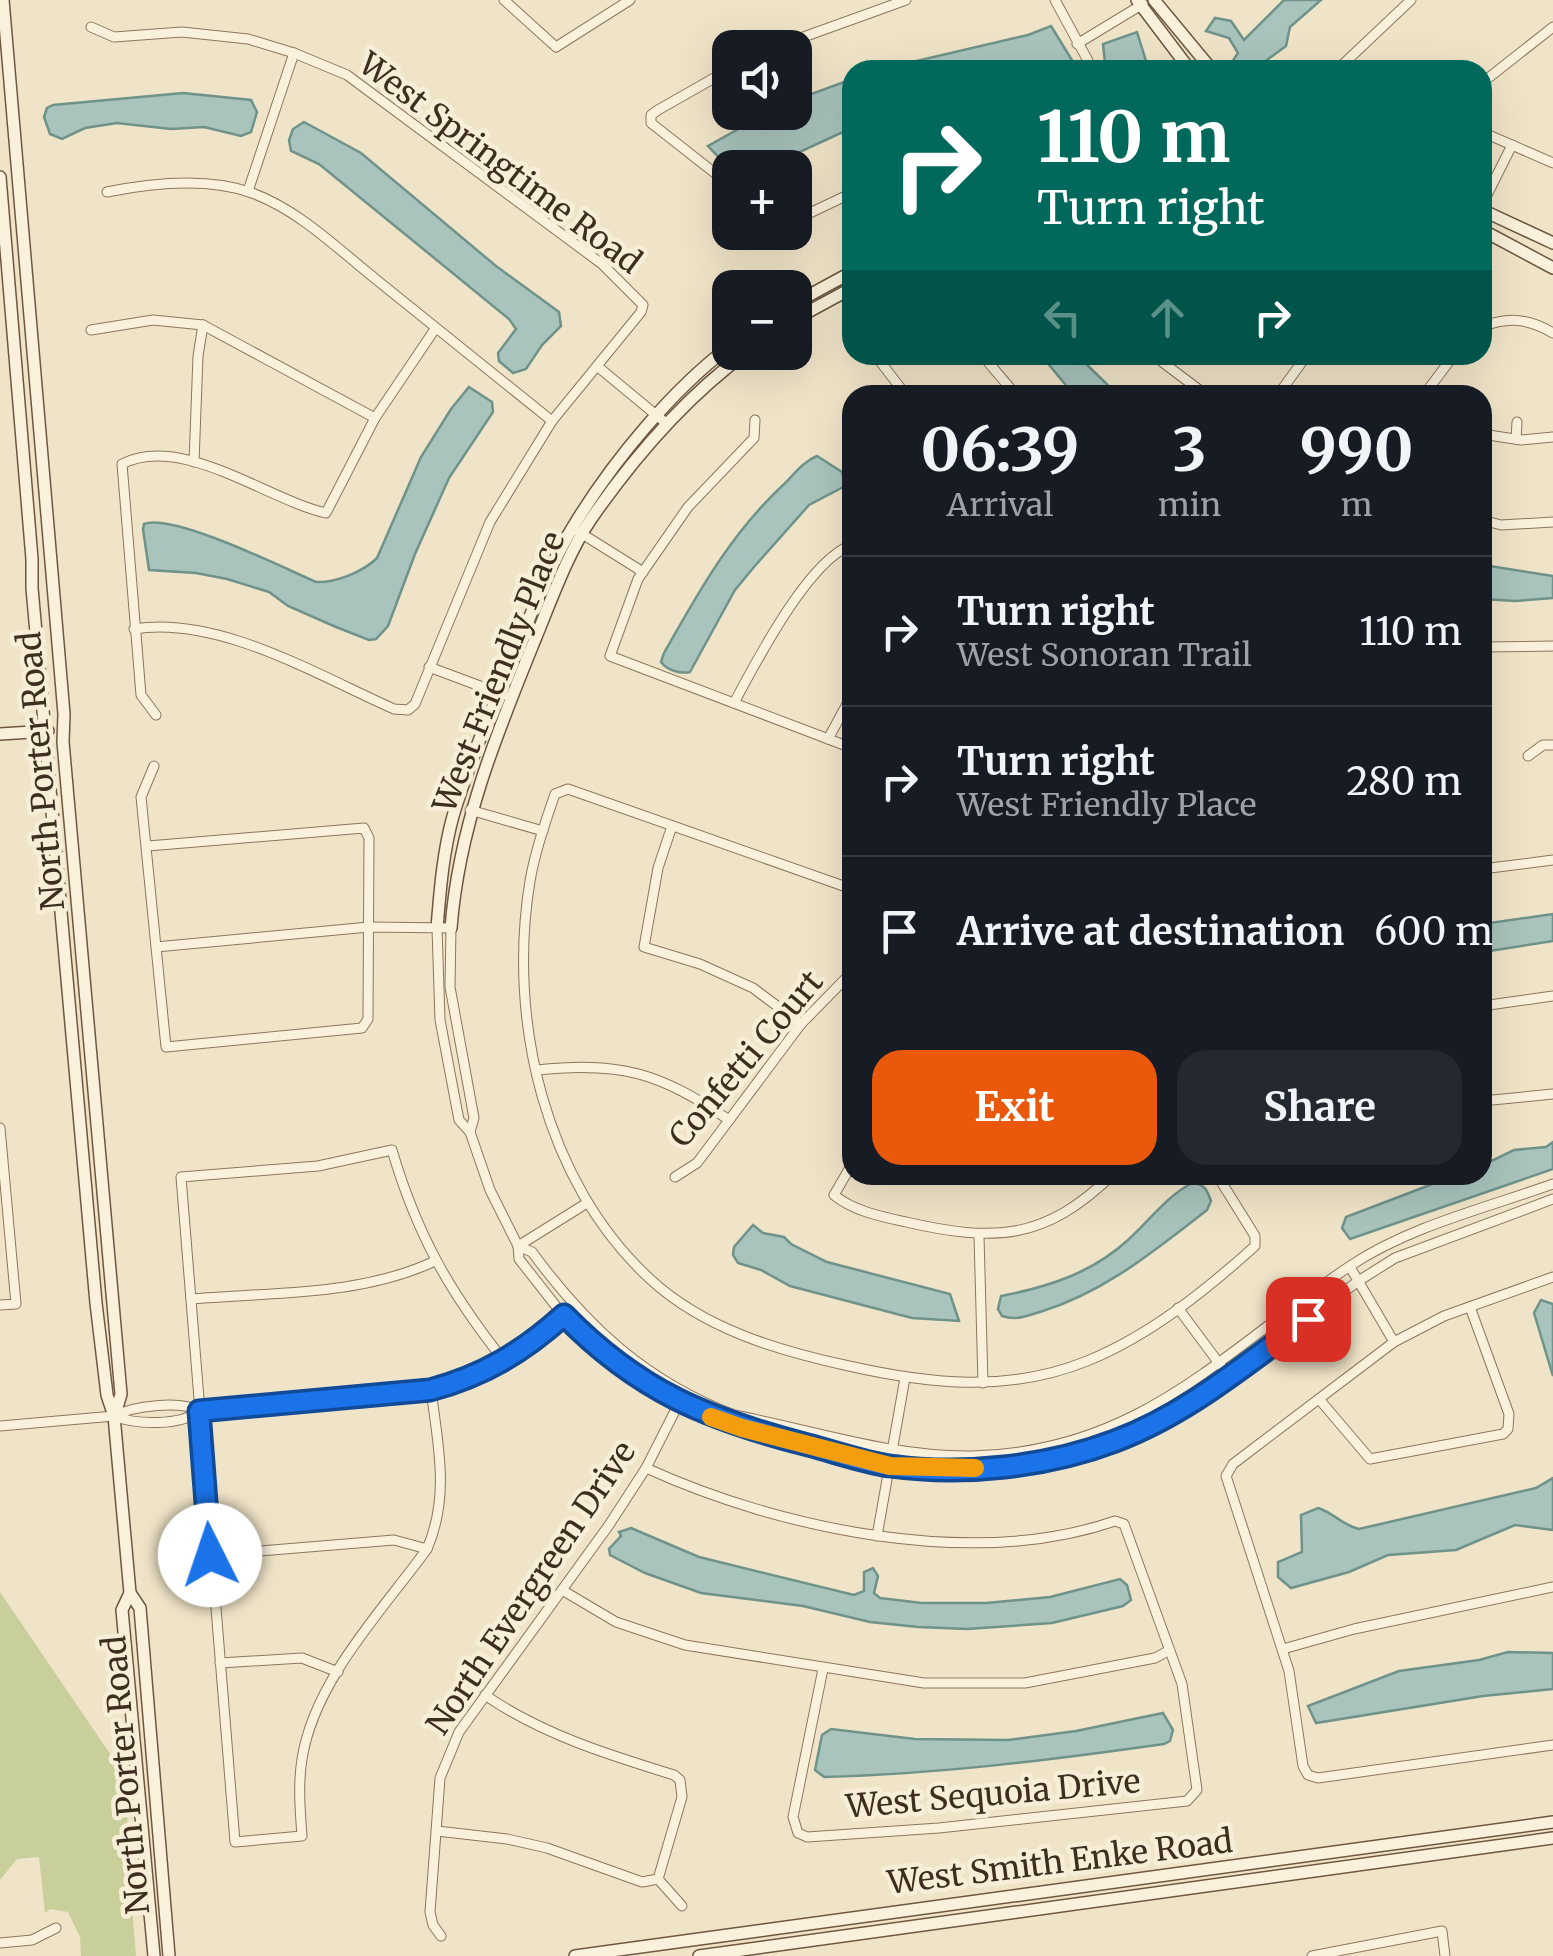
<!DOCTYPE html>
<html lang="en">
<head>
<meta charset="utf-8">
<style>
	body { margin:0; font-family:Merriweather,serif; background:#242831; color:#f1f3f6; height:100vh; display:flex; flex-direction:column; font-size:38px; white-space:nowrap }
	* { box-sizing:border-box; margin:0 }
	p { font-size:32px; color:#9ea1a6 }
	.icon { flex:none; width:55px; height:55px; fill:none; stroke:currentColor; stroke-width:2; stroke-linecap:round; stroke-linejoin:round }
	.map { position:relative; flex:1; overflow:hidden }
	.panel { position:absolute; left:842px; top:385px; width:650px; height:800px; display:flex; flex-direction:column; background:#171b24; border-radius:30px; box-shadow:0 10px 40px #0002 }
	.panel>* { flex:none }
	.top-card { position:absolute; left:842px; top:60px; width:650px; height:305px; border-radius:30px; box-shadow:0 10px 40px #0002; background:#00695c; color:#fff; overflow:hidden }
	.buttons { position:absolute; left:712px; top:30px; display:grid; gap:20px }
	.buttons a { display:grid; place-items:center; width:100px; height:100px; border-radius:20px; background:#171b24; box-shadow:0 10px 40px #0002; font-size:50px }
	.pin { position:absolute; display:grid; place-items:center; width:85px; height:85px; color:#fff; margin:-42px; border-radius:20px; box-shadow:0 5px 15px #0006 }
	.me { position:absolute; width:110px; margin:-55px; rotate:356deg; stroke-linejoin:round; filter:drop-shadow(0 0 8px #0008) }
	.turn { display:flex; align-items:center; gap:35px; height:210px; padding:0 30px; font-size:45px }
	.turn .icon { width:130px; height:130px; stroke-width:2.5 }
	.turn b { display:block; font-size:70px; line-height:85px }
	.lanes { display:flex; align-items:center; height:95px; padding:0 30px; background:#0003; justify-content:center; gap:50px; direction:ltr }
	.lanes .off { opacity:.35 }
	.eta { display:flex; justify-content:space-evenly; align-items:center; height:170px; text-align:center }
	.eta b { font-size:60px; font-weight:700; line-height:70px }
	.cta { display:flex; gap:20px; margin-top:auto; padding:20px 30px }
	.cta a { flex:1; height:115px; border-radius:30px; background:#ea580c; color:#fff; font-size:40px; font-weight:700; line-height:115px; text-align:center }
	.cta a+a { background:#242831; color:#f1f3f6 }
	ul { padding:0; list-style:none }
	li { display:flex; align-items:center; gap:30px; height:150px; padding:0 30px; border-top:2px solid #363941 }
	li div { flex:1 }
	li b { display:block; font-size:38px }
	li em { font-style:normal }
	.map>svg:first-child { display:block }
	.green { fill:#c9cf9b }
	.water { fill:#a9c4bc; stroke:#6f938a; stroke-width:2.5 }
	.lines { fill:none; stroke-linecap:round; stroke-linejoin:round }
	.street-casing { stroke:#8d765c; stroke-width:11 }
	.secondary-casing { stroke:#6f573f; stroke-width:14 }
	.street { stroke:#faf1dc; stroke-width:9 }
	.secondary { stroke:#faf1dc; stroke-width:11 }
	.route-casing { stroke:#114b97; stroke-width:25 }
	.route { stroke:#1a73e8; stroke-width:18 }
	.slow { stroke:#f59e0b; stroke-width:18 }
	.labels { text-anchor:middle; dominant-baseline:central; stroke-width:9; stroke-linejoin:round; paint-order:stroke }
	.street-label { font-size:32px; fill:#3d2e20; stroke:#f7eed8 }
</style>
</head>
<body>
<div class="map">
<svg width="1553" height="1956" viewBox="0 0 1553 1956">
	<rect width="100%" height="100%" fill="#f0e4c8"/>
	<path class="green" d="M0,1592L119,1767C128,1788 130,1808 126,1831L136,1956H81L80,1937L68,1912L50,1909L45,1913L39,1857L17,1859L0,1880Z"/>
	<g class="water">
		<path d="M1284,0H1321L1290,27L1286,46L1260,65L1259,70H1234L1230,65L1238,53L1229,38L1206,31L1215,18L1231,21L1244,40Z"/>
		<path d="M1051,26L1078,70H878L1028,35Z"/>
		<path d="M1137,32L1147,64L1156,70H1130L1105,63L1103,44Z"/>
		<path d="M852,79V128L767,167L730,169L708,146L767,113L795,112V100Z"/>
		<path d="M183,93L251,100L257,112L251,132L241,136L204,127L171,129L117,123L85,128L62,139L50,134L44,117L47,108L53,105Z"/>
		<path d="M304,122L361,153L496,266L559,312L561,326L542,345L526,369L513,373L499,361L498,353L516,329L509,319L319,164L291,151L289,140L293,129Z"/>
		<path d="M1041,355H1077L1118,395H1074Z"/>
		<path d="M469,387L492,402L493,412L449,478L415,554L388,626L376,639L369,640L336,627L288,606L269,592L227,579L196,573L149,570L143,529L144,524C173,513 284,568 316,582C335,583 363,572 377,558L421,457L451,409Z"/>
		<path d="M817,456L842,472L845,486L809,505L754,567L735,590L690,672C679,674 667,670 661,662L664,653C698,593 730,535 781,487C793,476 802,462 817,456Z"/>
		<path d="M1490,566L1553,576V598L1515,601L1483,599V567Z"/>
		<path d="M1553,914V941L1483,952V924Z"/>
		<path d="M1553,1142V1169L1350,1239L1342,1228L1346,1217L1456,1175H1482L1483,1165L1514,1150L1546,1147Z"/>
		<path d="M1192,1183C1205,1184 1207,1190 1211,1201L1207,1210C1154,1251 1105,1292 1040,1312C1026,1316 1016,1321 1002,1316L998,1309L1001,1296C1048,1287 1092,1273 1128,1240C1149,1221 1167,1196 1192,1183Z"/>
		<path d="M753,1225L763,1233L784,1237L791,1244L827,1262L950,1294L959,1321L912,1318L790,1286L761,1270L738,1263L733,1255L734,1247Z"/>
		<path d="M1541,1300L1553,1304V1376L1534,1313Z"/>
		<path d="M1553,1478V1530L1515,1525L1456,1550L1388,1555L1349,1572L1291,1588L1278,1577V1562L1302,1552L1301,1515L1318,1508C1334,1513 1342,1525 1359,1529L1536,1488Z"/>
		<path d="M631,1528L699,1557L854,1595L864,1591V1572L873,1568L878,1576L874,1593L880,1598L922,1603H986L1050,1597L1120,1579L1127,1585L1131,1600L1123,1606L1052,1623L967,1629L918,1627L870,1622L803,1606L701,1593L645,1573L610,1555L609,1549L621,1536L619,1532Z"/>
		<path d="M1508,1652L1553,1653V1689L1483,1696L1316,1723L1308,1706L1399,1671L1479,1660Z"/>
		<path d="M1163,1713L1173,1730L1170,1741L1164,1744C1051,1760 938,1774 824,1777L815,1770L822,1735L831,1729L915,1739L1008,1740L1076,1731Z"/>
	</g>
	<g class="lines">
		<g class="street-casing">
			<g id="street">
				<path d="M504,0L556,47L630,0"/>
				<path d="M1055,0L1093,70"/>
				<path d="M91,27L114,37L182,32L248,39L294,53L347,75L602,264L643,305L641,312L552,421L490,522L415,704L408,710L394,709C317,675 218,615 134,629"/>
				<path d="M1077,44L1143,4"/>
				<path d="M773,48L906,0"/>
				<path d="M730,69L658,110L651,115V123L730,185"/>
				<path d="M1341,70L1338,69L1411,0"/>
				<path d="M1482,83L1553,27"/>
				<path d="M1482,132L1553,163"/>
				<path d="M248,191L294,53"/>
				<path d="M107,192C152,183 208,177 252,193C299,210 339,250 378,281C436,328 494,375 552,421"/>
				<path d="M1482,205L1512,145"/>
				<path d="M795,220L852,193"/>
				<path d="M1482,327C1509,316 1529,319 1553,333"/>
				<path d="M91,330L153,320L203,325L375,418"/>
				<path d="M875,355L906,395"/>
				<path d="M982,355L1016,395"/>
				<path d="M1153,355L1206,395"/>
				<path d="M597,366L667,424"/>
				<path d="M1278,395L1307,355"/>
				<path d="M1424,395L1454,355"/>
				<path d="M755,420L754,438L688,507L638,579L610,656L852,748"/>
				<path d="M1482,434L1521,440L1553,437"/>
				<path d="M1516,439L1517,422"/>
				<path d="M194,462L198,356L203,325"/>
				<path d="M1482,520L1501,525L1553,522"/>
				<path d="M579,532L643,572"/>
				<path d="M1482,647L1553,646"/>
				<path d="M429,667L504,695"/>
				<path d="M734,703C756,662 809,559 852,545"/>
				<path d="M156,715L141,695L122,464C181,433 268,500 326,513L375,418L435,329"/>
				<path d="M828,739L852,695"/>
				<path d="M1528,756L1543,745H1553"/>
				<path d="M470,810L543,831"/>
				<path d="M672,826L658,868L644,947L700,964L753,988L801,1024"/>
				<path d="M148,846L364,828L369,838L368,1019L362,1028L166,1047L141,797L154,766"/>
				<path d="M1482,869L1553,860"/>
				<path d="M852,889L568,789L555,794C545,823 535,852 530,881C507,1020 545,1182 650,1279C704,1329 779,1351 849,1366C929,1384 1008,1393 1087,1361C1149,1336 1205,1291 1255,1246V1236L1217,1175"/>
				<path d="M437,928L440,1020L459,1120L470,1132L490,1190L518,1246L519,1259L563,1315L610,1358L655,1389L710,1417L742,1428L890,1466L978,1468L1027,1464L1113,1442L1181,1409L1360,1280L1395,1258L1553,1199"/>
				<path d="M156,947L369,927L451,928L450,987L474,1118L470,1132"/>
				<path d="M1482,1006L1553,996"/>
				<path d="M537,1070C621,1061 660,1073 729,1120"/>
				<path d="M1482,1101L1553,1094"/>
				<path d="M0,1128L16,1304L0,1305"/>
				<path d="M852,1164L834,1195C853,1211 883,1217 906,1222C994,1242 1044,1241 1112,1175"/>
				<path d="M675,1177L697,1163L801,1024L852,972"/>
				<path d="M979,1236L983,1383"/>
				<path d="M518,1246L532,1252C587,1327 646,1381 734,1415C813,1430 890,1457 972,1456C1140,1452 1222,1352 1350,1266C1410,1226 1486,1208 1553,1184"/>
				<path d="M518,1246L587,1203"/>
				<path d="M1350,1267L1394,1342"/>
				<path d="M1553,1277L1444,1316L1394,1342L1233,1464L1226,1476L1289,1671L1303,1766L1308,1775L1318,1778L1553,1745"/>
				<path d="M191,1299C273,1292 361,1296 435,1261"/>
				<path d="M1178,1308L1221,1366"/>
				<path d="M431,1390C438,1445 450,1496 427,1549C382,1611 314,1681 302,1759C298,1784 300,1810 302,1836L235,1842L181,1177L318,1166L392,1150C417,1235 450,1293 505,1362"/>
				<path d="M1319,1399L1370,1459L1503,1434L1508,1429L1509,1414L1470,1307"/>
				<path d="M114,1416C136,1425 181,1426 199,1411"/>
				<path d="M0,1426L114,1416C133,1406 181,1400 199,1411L431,1390C484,1376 523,1352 563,1315"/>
				<path d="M646,1468C780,1529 973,1570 1115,1521L1124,1524L1182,1684L1197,1790L1187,1801L939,1828L807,1837L798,1833L793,1817L823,1669"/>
				<path d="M877,1536L905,1378"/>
				<path d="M210,1555L394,1540L427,1549"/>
				<path d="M562,1590L616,1622L685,1645L924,1683H1025L1155,1658L1168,1651"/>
				<path d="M1283,1649L1354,1629L1553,1587"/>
				<path d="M220,1663L302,1658L338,1672"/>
				<path d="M485,1695C541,1734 609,1755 674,1775L680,1780L682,1797L658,1879"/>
				<path d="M437,1831L507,1839L547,1848L642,1882L658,1879"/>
				<path d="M658,1879L682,1906"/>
				<path d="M441,1936L433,1925L430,1912L440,1778L459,1732L609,1525L646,1468L681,1399"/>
				<path d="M0,1943L32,1940L56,1928"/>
				<path d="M1312,1956L1442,1931L1445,1956"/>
			</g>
		</g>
		<g class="secondary-casing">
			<g id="secondary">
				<path d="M3,0L64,714L63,742L121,1394L115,1415"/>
				<path d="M1137,0L1190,70"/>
				<path d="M1154,0L1212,70"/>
				<path d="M0,177L32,559V588L96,1303L107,1395L114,1416L130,1593L140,1608L169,1956"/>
				<path d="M1482,210L1553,243"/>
				<path d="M1482,230L1553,268"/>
				<path d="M795,303L852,272"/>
				<path d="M795,319L852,288"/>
				<path d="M0,734L48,731"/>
				<path d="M437,928C440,891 443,852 453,816C468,766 489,715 509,667C530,618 548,567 576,522C614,460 672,390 730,346"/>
				<path d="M451,928C459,824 497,733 536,637C552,598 568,553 591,519C634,457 686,397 747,352"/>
				<path d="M130,1593L122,1610L154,1956"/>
				<path d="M575,1956L1553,1822"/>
				<path d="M699,1956L1553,1838"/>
			</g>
		</g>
		<use href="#street" class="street"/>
		<use href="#secondary" class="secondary"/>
	</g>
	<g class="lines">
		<g class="route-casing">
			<path id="route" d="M210,1555L199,1411L430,1390C483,1376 523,1352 564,1315C638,1391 707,1419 808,1445C835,1452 863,1462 890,1466C963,1476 1047,1467 1115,1441C1187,1414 1246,1364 1308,1319"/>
		</g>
		<use href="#route" class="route"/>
		<path class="slow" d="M711,1417L742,1428L890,1466L975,1468"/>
	</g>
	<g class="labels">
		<g class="street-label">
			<text transform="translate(500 163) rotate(37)">West Springtime Road</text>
			<text transform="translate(499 672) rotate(-68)">West Friendly Place</text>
			<text transform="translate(41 771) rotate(-95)">North Porter Road</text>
			<text transform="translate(746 1059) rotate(-50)">Confetti Court</text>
			<text transform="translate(531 1588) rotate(-56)">North Evergreen Drive</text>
			<text transform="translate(126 1775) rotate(-95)">North Porter Road</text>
			<text transform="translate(993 1794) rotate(-5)">West Sequoia Drive</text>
			<text transform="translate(1060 1862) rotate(-7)">West Smith Enke Road</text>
		</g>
	</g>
</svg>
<div class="buttons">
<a><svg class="icon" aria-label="sound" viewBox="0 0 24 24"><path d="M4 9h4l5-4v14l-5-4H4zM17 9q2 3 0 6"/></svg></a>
<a>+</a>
<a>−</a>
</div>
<div class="pin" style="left:1308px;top:1319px;background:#d93025"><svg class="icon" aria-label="arrive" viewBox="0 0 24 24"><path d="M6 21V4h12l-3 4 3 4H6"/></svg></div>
<svg class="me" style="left:210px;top:1555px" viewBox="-20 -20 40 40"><circle r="19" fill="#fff"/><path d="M0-13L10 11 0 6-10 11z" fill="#1a73e8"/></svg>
<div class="top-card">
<div class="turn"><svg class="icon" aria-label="right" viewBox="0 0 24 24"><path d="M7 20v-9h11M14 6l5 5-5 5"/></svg><div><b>110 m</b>Turn right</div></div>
<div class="lanes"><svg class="icon off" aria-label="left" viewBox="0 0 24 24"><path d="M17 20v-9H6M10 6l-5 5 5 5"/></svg><svg class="icon off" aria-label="ahead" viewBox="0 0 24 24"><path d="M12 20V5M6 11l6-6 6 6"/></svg><svg class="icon" aria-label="right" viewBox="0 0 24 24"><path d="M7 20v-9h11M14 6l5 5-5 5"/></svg></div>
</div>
<section class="panel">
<div class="eta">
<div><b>06:39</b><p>Arrival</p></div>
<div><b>3</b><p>min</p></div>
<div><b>990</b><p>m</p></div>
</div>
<ul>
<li><svg class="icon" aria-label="right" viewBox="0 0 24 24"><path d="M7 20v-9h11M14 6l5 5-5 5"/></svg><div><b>Turn right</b><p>West Sonoran Trail</p></div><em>110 m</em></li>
<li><svg class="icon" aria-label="right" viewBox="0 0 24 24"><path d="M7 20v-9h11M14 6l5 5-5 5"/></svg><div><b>Turn right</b><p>West Friendly Place</p></div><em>280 m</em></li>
<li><svg class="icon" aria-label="arrive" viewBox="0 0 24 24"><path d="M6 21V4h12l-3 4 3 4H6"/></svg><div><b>Arrive at destination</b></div><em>600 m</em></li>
</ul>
<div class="cta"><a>Exit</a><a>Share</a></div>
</section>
</div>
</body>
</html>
